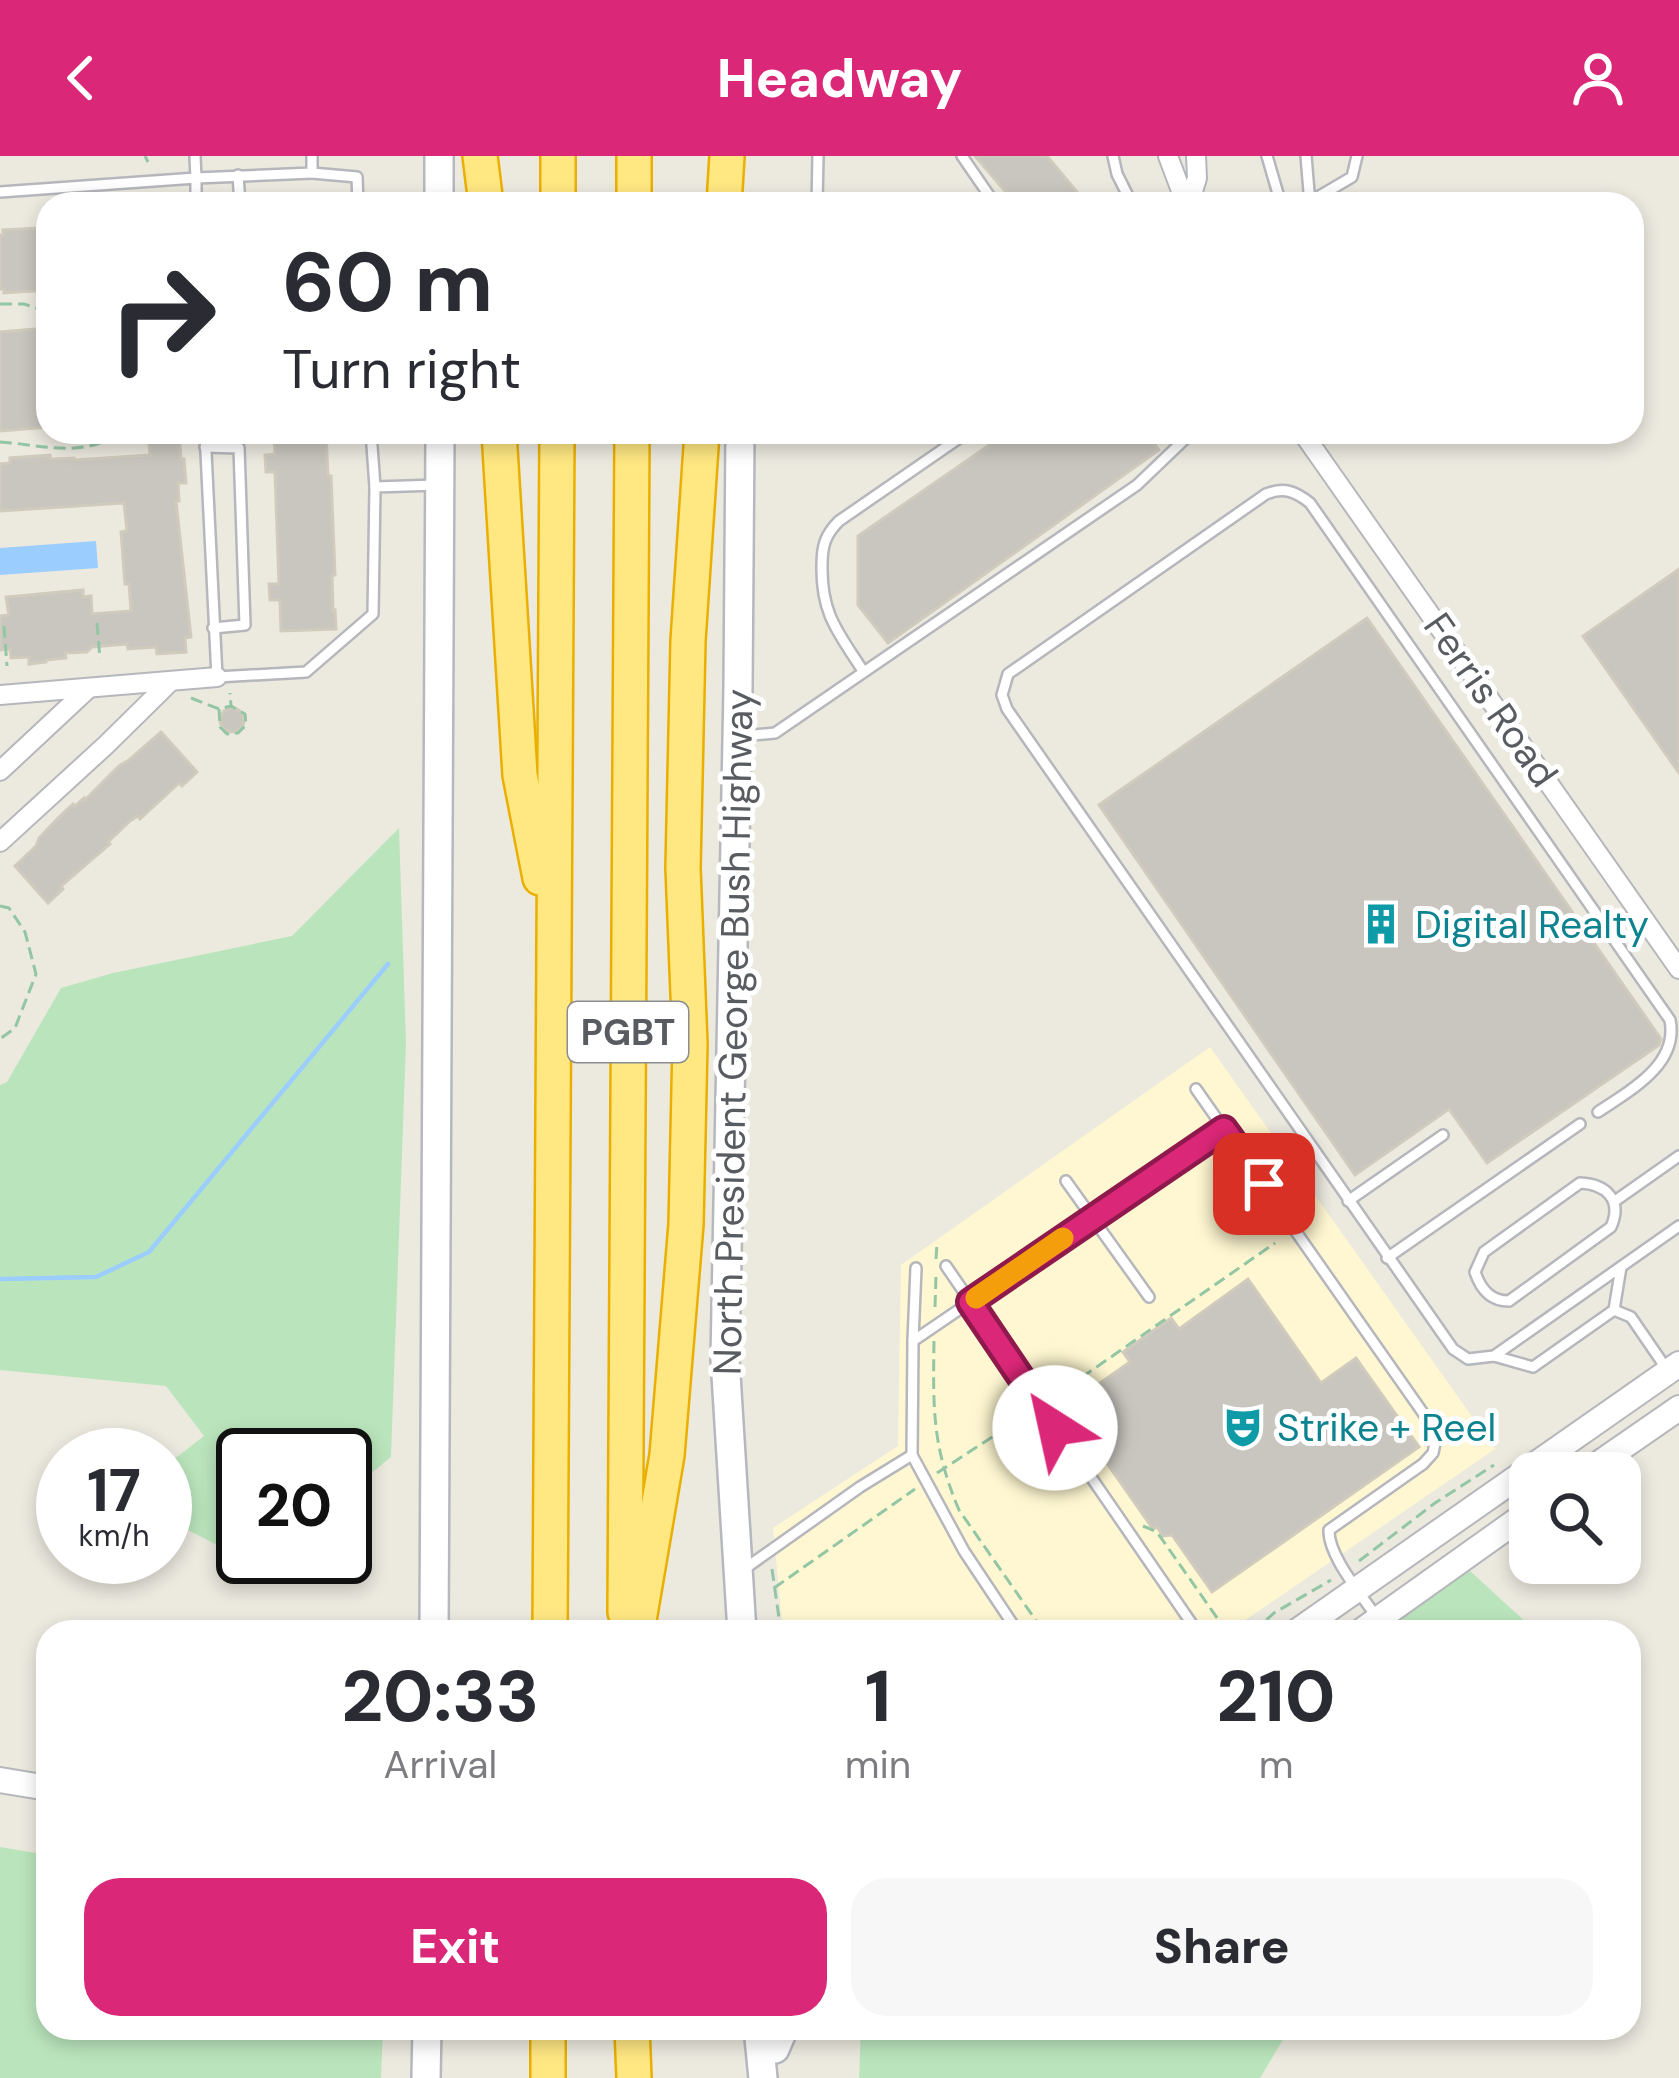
<!DOCTYPE html>
<html lang="en">
<head>
<meta charset="utf-8">
<style>
	body { margin:0; font-family:"DM Sans",sans-serif; background:#f7f7f7; color:#2b2b33; height:100vh; display:flex; flex-direction:column; font-size:45px; white-space:nowrap }
	* { box-sizing:border-box; margin:0 }
	p { font-size:39px; color:#7c7c81 }
	.icon { flex:none; width:66px; height:66px; fill:none; stroke:currentColor; stroke-width:2; stroke-linecap:round; stroke-linejoin:round }
	.map { position:relative; flex:1; overflow:hidden }
	.sheet { position:absolute; left:36px; top:1464px; width:1605px; height:420px; display:flex; flex-direction:column; background:#fff; border-radius:36px; box-shadow:0 6px 18px #0003 }
	.sheet>* { flex:none }
	.banner { position:absolute; left:36px; top:36px; width:1608px; height:252px; border-radius:36px; box-shadow:0 6px 18px #0003; background:#fff; color:#2b2b33; overflow:hidden }
	.buttons { position:absolute; left:1509px; top:1296px; display:grid; gap:24px }
	.buttons a { display:grid; place-items:center; width:132px; height:132px; border-radius:24px; background:#fff; box-shadow:0 6px 18px #0003; font-size:60px }
	.speed { position:absolute; left:36px; top:1272px; display:flex; gap:24px; font-size:60px; font-weight:700; text-align:center }
	.speed>* { display:grid; place-content:center; width:156px; height:156px; border-radius:50%; background:#fff; box-shadow:0 6px 18px #0003; line-height:1 }
	.speed small { font-size:30px; font-weight:400 }
	.speed .limit { border:6px solid #111; border-radius:18px; background:#fff; color:#111 }
	.pin { position:absolute; display:grid; place-items:center; width:102px; height:102px; color:#fff; margin:-51px; border-radius:24px; box-shadow:0 6px 18px #0006 }
	.me { position:absolute; width:132px; margin:-66px; rotate:325deg; stroke-linejoin:round; filter:drop-shadow(0 0 9px #0008) }
	.turn { display:flex; align-items:center; gap:42px; height:252px; padding:0 48px; font-size:54px }
	.turn .icon { width:156px; height:156px; stroke-width:2.5 }
	.turn b { display:block; font-size:84px; line-height:102px }
	.eta { display:flex; justify-content:space-evenly; align-items:center; height:204px; text-align:center }
	.eta b { font-size:72px; font-weight:800; line-height:84px }
	.cta { display:flex; gap:24px; margin-top:auto; padding:24px 48px }
	.cta a { flex:1; height:138px; border-radius:36px; background:#db2777; color:#fff; font-size:48px; font-weight:800; line-height:138px; text-align:center }
	.cta a+a { background:#f7f7f7; color:#2b2b33 }
	header { display:flex; justify-content:space-between; align-items:center; height:156px; padding:0 48px; background:#db2777; color:#fff; font-size:54px; font-weight:800 }
	.map>svg:first-child { display:block }
	.commercial { fill:#fff7d1 }
	.green { fill:#bae5bc }
	.water { fill:#9bcdff }
	.lines { fill:none; stroke-linecap:round; stroke-linejoin:round }
	.stream { stroke:#9bcdff; stroke-width:4.5 }
	.building { fill:#c8c6be; stroke:#d0cbbd; stroke-width:3 }
	.service-casing { stroke:#b5b7bc; stroke-width:14 }
	.minor-casing { stroke:#b5b7bc; stroke-width:22 }
	.tertiary-casing { stroke:#b5b7bc; stroke-width:28 }
	.secondary-casing { stroke:#b5b8bf; stroke-width:32 }
	.motorway-casing { stroke:#eaaf00; stroke-width:38 }
	.path { stroke:#92c6a4; stroke-width:3; stroke-dasharray:12 6; stroke-linecap:butt }
	.service { stroke:#fff; stroke-width:9 }
	.minor { stroke:#fff; stroke-width:18 }
	.tertiary { stroke:#fff; stroke-width:24 }
	.secondary { stroke:#fff; stroke-width:27 }
	.motorway { stroke:#ffe782; stroke-width:33 }
	.route-casing { stroke:#8e194d; stroke-width:30 }
	.route { stroke:#db2777; stroke-width:21 }
	.slow { stroke:#f59e0b; stroke-width:21 }
	.labels { text-anchor:middle; dominant-baseline:central; stroke-width:10; stroke-linejoin:round; paint-order:stroke }
	.shield { fill:#fff; stroke:#8a8c90; stroke-width:3 }
	.shield-label { font-size:36px; font-weight:bold; fill:#585b60 }
	.street-label { font-size:39px; fill:#585b60; stroke:#fff }
	.culture-label { font-size:39px; fill:#0d838f; stroke:#fff; text-anchor:start }
</style>
</head>
<body>
<header><svg class="icon" aria-label="back" viewBox="0 0 24 24"><path d="M15 5l-7 7 7 7"/></svg>Headway<svg class="icon" aria-label="person" viewBox="0 0 24 24"><circle cx="12" cy="8" r="4"/><path d="M4 21q1-7 8-7t8 7"/></svg></header>
<div class="map">
<svg width="1679" height="1922" viewBox="0 0 1679 1922">
	<rect width="100%" height="100%" fill="#eceadf"/>
	<path class="commercial" d="M1210,891L1495,1293L1228,1476H783L773,1372L898,1290L901,1109Z"/>
	<g class="green">
		<path d="M399,672L406,887L391,1301L345,1339V1299H243V1401H270L259,1411L165,1362V1310L204,1280L166,1230L0,1214V929L7,926L61,832L113,817L292,780Z"/>
		<path d="M1469,1414L1528,1468L1523,1476H1384Z"/>
		<path d="M0,1691L48,1699V1872H383L381,1922H0Z"/>
		<path d="M861,1872H1290L1260,1922H859Z"/>
	</g>
	<path class="water" d="M96,385L98,412L0,419V392Z"/>
	<g class="lines">
		<path class="stream" d="M0,1123L96,1121L149,1096L388,808"/>
	</g>
	<g class="building">
		<path d="M975,0H1047L1087,48H1016Z"/>
		<path d="M40,72V78H48L47,134L4,137V133H0V79H3V74Z"/>
		<path d="M48,172V271L0,275V176Z"/>
		<path d="M148,276H179L181,303H184L186,327H178L179,345H176L191,481L185,482L186,496L157,498L156,491L128,493L127,488L92,491L87,496L65,497L66,502L46,504V506L29,508V501L11,502L10,493L0,494V460L9,459L6,441L83,434V441L91,440L92,458L131,455L129,428H125L121,376L127,375L124,347L0,355V308L10,307V302L50,299L51,303L74,302V304L150,299Z"/>
		<path d="M274,276H326L328,320H331L335,419L332,420L333,455L335,454L336,473L281,475L280,444H270L269,428H279L275,316H266L265,299L275,298Z"/>
		<path d="M1008,276H1146L1159,294L888,487L858,449V380Z"/>
		<path d="M1679,413V617L1583,480Z"/>
		<path d="M1367,462L1661,883L1659,889L1487,1007L1449,953L1355,1019L1099,649Z"/>
		<circle cx="232" cy="564" r="12"/>
		<path d="M161,576L197,616L182,630L179,627L140,663L138,660L130,665L108,686L110,688L61,730L63,733L48,747L15,710L36,690L39,682L59,661L73,648L75,650L84,642L85,644L119,610L129,604Z"/>
		<path d="M1248,1123L1321,1227L1356,1202L1419,1291L1212,1436L1172,1379L1163,1380L1157,1371L1153,1373L1067,1250L1130,1206L1123,1196L1171,1162L1179,1173Z"/>
	</g>
	<g class="lines">
		<g class="service-casing">
			<g id="service">
				<path d="M195,0L196,22L312,17V0"/>
				<path d="M962,0L995,48"/>
				<path d="M1113,0L1117,18L1132,48"/>
				<path d="M1267,0L1281,48"/>
				<path d="M1306,0L1310,48"/>
				<path d="M312,17L357,21L358,48"/>
				<path d="M238,19L240,48"/>
				<path d="M0,36L196,22V48"/>
				<path d="M817,48L818,0"/>
				<path d="M1306,48L1352,21L1357,0"/>
				<path d="M205,276L217,521L306,516L373,458L375,331L437,329"/>
				<path d="M371,276L375,331"/>
				<path d="M205,291L239,292L245,469L213,472"/>
				<path d="M863,515C838,476 821,458 822,409C822,390 825,379 839,365L968,276"/>
				<path d="M742,580L775,577L1137,329L1185,283L1181,276"/>
				<path d="M1196,933L1224,973"/>
				<path d="M1598,956C1629,935 1679,909 1670,864L1310,347C1295,335 1284,331 1266,338L1008,518L1002,539L1007,553L1453,1193L1468,1203L1494,1200L1679,1070"/>
				<path d="M1066,1025L1149,1141"/>
				<path d="M1580,1027C1606,1028 1623,1044 1611,1071L1509,1145C1491,1145 1481,1134 1475,1116L1484,1096Z"/>
				<path d="M1348,1045L1443,979"/>
				<path d="M1615,1045L1679,1000"/>
				<path d="M1387,1102L1580,968"/>
				<path d="M946,1110L1192,1468"/>
				<path d="M1614,1154L1631,1161L1668,1215"/>
				<path d="M913,1184L916,1112"/>
				<path d="M1494,1200L1533,1211L1614,1154L1621,1111"/>
				<path d="M743,1414L860,1331L912,1299"/>
				<path d="M1018,1476L964,1395L912,1299L913,1185L1224,973L1437,1277L1433,1297L1423,1308L1329,1374C1328,1400 1362,1439 1377,1462"/>
			</g>
		</g>
		<g class="minor-casing">
			<g id="minor">
				<path d="M1168,0L1186,48"/>
				<path d="M1189,48L1197,22L1196,0"/>
				<path d="M1302,276L1679,813"/>
				<path d="M0,539L217,521"/>
				<path d="M0,615L89,532"/>
				<path d="M0,686L106,589L170,526"/>
			</g>
		</g>
		<g class="tertiary-casing">
			<g id="tertiary">
				<path d="M1585,1317L1679,1252"/>
				<path d="M1296,1476L1679,1208"/>
				<path d="M1360,1476L1530,1355"/>
				<path d="M0,1624L48,1632"/>
			</g>
		</g>
		<g class="secondary-casing">
			<g id="secondary">
				<path d="M439,0V48"/>
				<path d="M740,276L738,531L725,1203L742,1476"/>
				<path d="M434,1476L440,276"/>
				<path d="M758,1872L763,1922"/>
				<path d="M775,1893L784,1872"/>
				<path d="M426,1922L427,1872"/>
			</g>
		</g>
		<g class="motorway-casing">
			<g id="motorway">
				<path d="M480,0L486,48"/>
				<path d="M558,48V0"/>
				<path d="M634,48V0"/>
				<path d="M724,48L727,0"/>
				<path d="M499,276L520,619L540,722"/>
				<path d="M625,1456L632,276"/>
				<path d="M550,1476L557,276"/>
				<path d="M637,1476L667,1299L686,1068L690,888L683,712L688,485L702,276"/>
				<path d="M632,1872L634,1922"/>
				<path d="M548,1922V1872"/>
			</g>
		</g>
		<g class="path">
			<path d="M145,0L148,6"/>
			<path d="M0,148H24L48,156"/>
			<path d="M0,286C37,288 80,302 114,280L115,276"/>
			<path d="M97,467L100,503"/>
			<path d="M4,470L7,510"/>
			<path d="M191,542L219,553L231,550L230,537"/>
			<path d="M219,553L220,571L227,578L238,577L246,569L245,558L231,550"/>
			<path d="M0,750L9,752L25,776L36,818L15,872L0,883"/>
			<path d="M936,1103L937,1087"/>
			<path d="M935,1151L936,1119"/>
			<path d="M934,1185C933,1252 932,1290 959,1354L1044,1476"/>
			<path d="M1052,1242L1275,1087"/>
			<path d="M937,1317L1029,1257"/>
			<path d="M1143,1370L1157,1376L1227,1476"/>
			<path d="M1359,1405L1435,1347L1494,1309"/>
			<path d="M772,1413L781,1476"/>
			<path d="M774,1432L915,1333"/>
			<path d="M1253,1476L1274,1457L1331,1424"/>
		</g>
		<use href="#service" class="service"/>
		<use href="#minor" class="minor"/>
		<use href="#tertiary" class="tertiary"/>
		<use href="#secondary" class="secondary"/>
		<use href="#motorway" class="motorway"/>
	</g>
	<g class="lines">
		<g class="route-casing">
			<path id="route" d="M1055,1272L970,1146L1224,973L1264,1028"/>
		</g>
		<use href="#route" class="route"/>
		<path class="slow" d="M976,1142L1063,1082"/>
	</g>
	<defs>
		<g id="building-bare" transform="scale(3.24)"><path d="M-4-6H4V6H1V3H-1V6H-4ZM-2.5-4.3h1.7v1.8h-1.7ZM.8-4.3h1.7v1.8H.8ZM-2.5-1h1.7V.8h-1.7ZM.8-1h1.7V.8H.8Z" fill="#0f9aa8" stroke="#fff" stroke-width="2.5" paint-order="stroke"/></g>
		<g id="theatre-bare" transform="scale(3.24)"><path d="M-5-5.5Q0-4 5-5.5V0Q5 5 0 6Q-5 5-5 0ZM-3.3-2.5H-1v1.5H-3.3ZM1-2.5H3.3v1.5H1ZM-2.8 1Q0 5.5 2.8 1Z" fill="#0f9aa8" stroke="#fff" stroke-width="2.5" paint-order="stroke"/></g>
	</defs>
	<g fill-rule="evenodd">
		<use href="#building-bare" x="1381" y="768"/>
		<use href="#theatre-bare" x="1243" y="1271"/>
	</g>
	<g class="labels">
		<rect class="shield" x="568" y="846" width="120" height="60" rx="9"/>
		<g class="shield-label">
			<text x="628" y="876">PGBT</text>
		</g>
		<g class="street-label">
			<text transform="translate(1491 544) rotate(55)">Ferris Road</text>
			<text transform="translate(733 876) rotate(-89)">North President George Bush Highway</text>
		</g>
		<g class="culture-label">
			<text x="1415" y="768">Digital Realty</text>
			<text x="1277" y="1271">Strike + Reel</text>
		</g>
	</g>
</svg>
<div class="buttons">
<a><svg class="icon" aria-label="search" viewBox="0 0 24 24"><circle cx="10" cy="10" r="6"/><path d="M15 15l6 6"/></svg></a>
</div>
<div class="speed"><div>17<small>km/h</small></div><div class="limit">20</div></div>
<div class="pin" style="left:1264px;top:1028px;background:#d93025"><svg class="icon" aria-label="arrive" viewBox="0 0 24 24"><path d="M6 21V4h12l-3 4 3 4H6"/></svg></div>
<svg class="me" style="left:1055px;top:1272px" viewBox="-20 -20 40 40"><circle r="19" fill="#fff"/><path d="M0-13L10 11 0 6-10 11z" fill="#db2777"/></svg>
<div class="banner">
<div class="turn"><svg class="icon" aria-label="right" viewBox="0 0 24 24"><path d="M7 20v-9h11M14 6l5 5-5 5"/></svg><div><b>60 m</b>Turn right</div></div>
</div>
<section class="sheet">
<div class="eta">
<div><b>20:33</b><p>Arrival</p></div>
<div><b>1</b><p>min</p></div>
<div><b>210</b><p>m</p></div>
</div>
<div class="cta"><a>Exit</a><a>Share</a></div>
</section>
</div>
</body>
</html>
